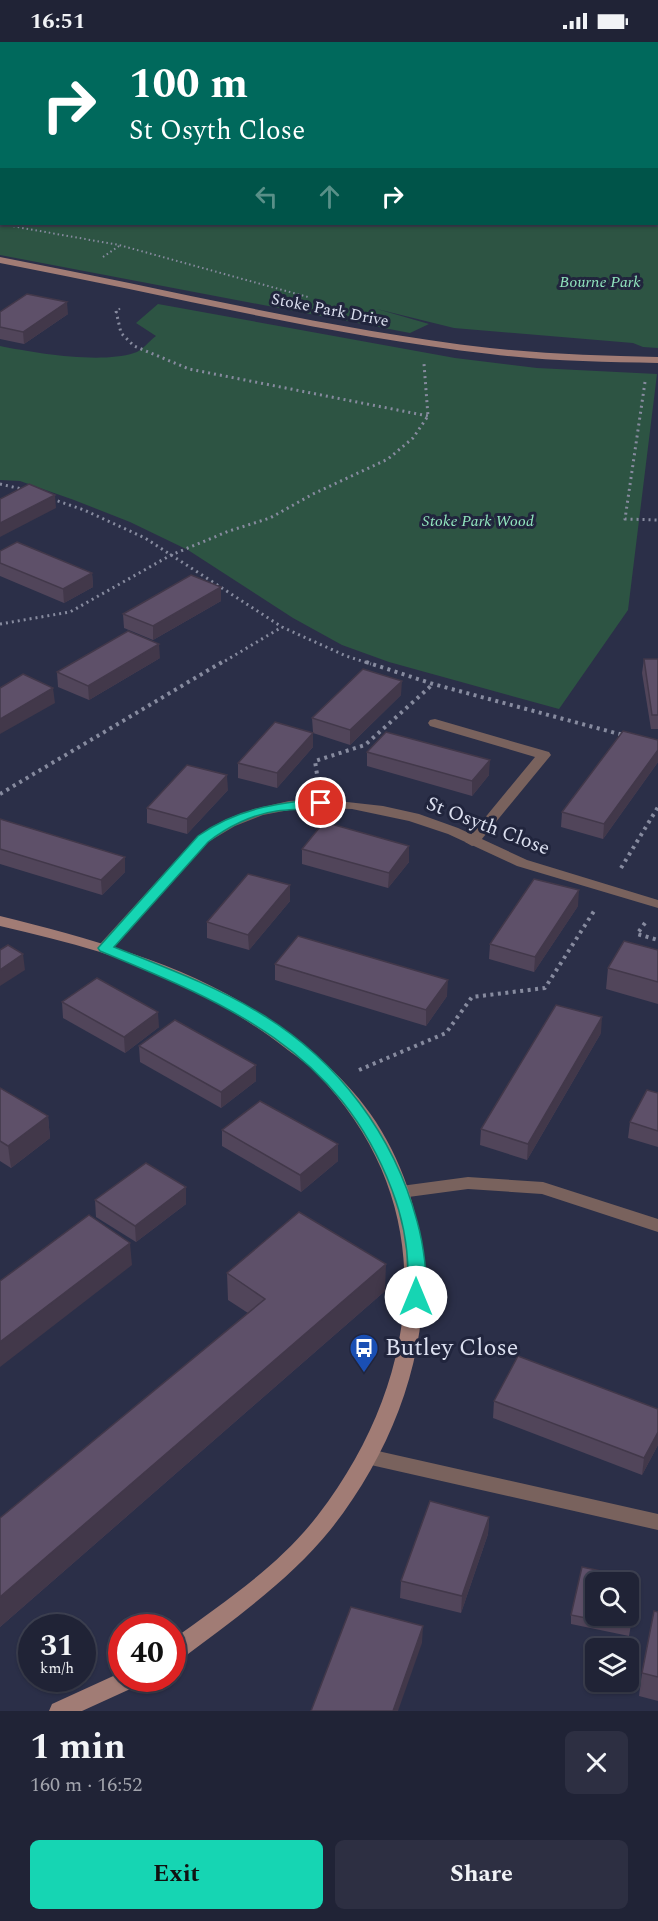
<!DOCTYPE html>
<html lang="en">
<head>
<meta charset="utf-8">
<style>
	body { margin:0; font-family:Spectral,serif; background:#2d2f42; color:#f1f3f6; height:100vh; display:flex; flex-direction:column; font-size:22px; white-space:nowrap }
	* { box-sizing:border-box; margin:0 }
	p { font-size:20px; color:#a2a4ad }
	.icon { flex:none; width:33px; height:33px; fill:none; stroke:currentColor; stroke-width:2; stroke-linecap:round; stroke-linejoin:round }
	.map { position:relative; height:1669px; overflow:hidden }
	.drawer { display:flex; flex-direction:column; background:#202336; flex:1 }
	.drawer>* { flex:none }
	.top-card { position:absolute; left:0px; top:0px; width:658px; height:183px; box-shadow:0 2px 4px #0004,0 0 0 2px #3d4051; background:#00695c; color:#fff; overflow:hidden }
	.fabs { position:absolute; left:585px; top:1530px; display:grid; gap:12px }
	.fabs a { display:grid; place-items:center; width:54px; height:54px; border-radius:9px; background:#202336; box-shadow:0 2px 4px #0004,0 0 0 2px #3d4051; font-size:30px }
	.speed { position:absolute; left:18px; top:1572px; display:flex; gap:12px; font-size:30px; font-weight:700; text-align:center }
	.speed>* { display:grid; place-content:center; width:78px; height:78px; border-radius:50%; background:#202336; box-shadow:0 2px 4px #0004,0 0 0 2px #3d4051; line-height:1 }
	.speed small { font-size:15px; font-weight:400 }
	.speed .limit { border:9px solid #d22; background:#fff; color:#111 }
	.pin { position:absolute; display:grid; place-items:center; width:51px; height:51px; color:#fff; margin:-26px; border:3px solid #fff; border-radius:50%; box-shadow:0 2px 6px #0007 }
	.me { position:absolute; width:66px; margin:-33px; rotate:0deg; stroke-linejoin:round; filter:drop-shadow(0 0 4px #0008) }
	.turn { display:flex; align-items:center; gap:21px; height:126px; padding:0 30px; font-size:27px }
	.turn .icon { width:78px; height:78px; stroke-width:2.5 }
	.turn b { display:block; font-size:42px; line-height:51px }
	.lanes { display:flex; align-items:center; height:57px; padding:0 30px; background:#0003; justify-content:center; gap:30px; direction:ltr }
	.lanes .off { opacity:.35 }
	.round { display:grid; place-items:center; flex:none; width:63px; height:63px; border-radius:9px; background:#2d2f42 }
	.headline { display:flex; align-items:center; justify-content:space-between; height:102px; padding:0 30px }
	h1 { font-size:36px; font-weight:700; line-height:45px }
	.action { display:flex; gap:12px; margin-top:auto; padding:12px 30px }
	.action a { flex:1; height:69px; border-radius:9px; background:#16d5b3; color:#111; font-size:24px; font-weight:700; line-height:69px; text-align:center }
	.action a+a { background:#2d2f42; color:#f1f3f6 }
	.status { display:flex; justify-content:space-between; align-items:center; height:42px; padding:0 30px; background:#202336; direction:ltr }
	.status svg { height:16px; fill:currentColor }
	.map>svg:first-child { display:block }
	.green { fill:#2d5443; fill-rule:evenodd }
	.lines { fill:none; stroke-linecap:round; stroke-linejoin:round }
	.path-far2 { stroke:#878b9f; stroke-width:2; stroke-dasharray:1.5 3; stroke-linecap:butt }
	.path-far1 { stroke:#878b9f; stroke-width:3; stroke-dasharray:2 4; stroke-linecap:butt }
	.path { stroke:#878b9f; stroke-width:4; stroke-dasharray:3 4.5; stroke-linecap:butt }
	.lane { fill:#79625d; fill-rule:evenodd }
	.street { fill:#79625d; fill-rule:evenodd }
	.secondary { fill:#a17c75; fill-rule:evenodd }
	.wall { fill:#51455a }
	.shaded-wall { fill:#42384a }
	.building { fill:#5e5069; stroke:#42384a; stroke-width:1.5; fill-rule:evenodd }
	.route { fill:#16d5b3; stroke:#0e8a74; stroke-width:1.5 }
	.labels { text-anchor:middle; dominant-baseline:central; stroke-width:6; stroke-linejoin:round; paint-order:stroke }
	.far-park-label { font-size:16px; font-style:italic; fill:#91e5be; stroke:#21253d }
	.far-street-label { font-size:16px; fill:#dce0f0; stroke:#21253d }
	.street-label { font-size:20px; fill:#dce0f0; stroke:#21253d }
	.near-poi-label { font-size:24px; fill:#dce0f0; stroke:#21253d; text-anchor:start }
</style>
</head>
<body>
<div class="status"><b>16:51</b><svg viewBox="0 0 49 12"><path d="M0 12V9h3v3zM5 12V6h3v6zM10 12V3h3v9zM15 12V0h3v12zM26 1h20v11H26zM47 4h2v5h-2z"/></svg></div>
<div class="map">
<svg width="658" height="1669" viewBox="0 0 658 1669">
	<rect width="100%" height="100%" fill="#2b2f48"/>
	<g class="green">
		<path d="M0,0H658V306L643,305L633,301L454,286L377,267L429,282L410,291L0,213ZM2,2H657V182H2Z"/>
		<path d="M158,262L455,316L537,326L657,332L628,568L559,667L389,620L342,603L293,576L188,508L130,480L74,458L20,439L0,438V304C35,311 100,322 134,311C142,309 149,299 156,294L136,281Z"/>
	</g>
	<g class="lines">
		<g class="path-far2">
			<path d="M296,0L298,2"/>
			<path d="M0,182L119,203L308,255"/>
			<path d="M103,215L119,204"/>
			<path d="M116,271L121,265"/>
		</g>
		<g class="path-far1">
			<path d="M116,269L121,291L134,304L189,327L428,374"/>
			<path d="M645,340L625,477L658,478"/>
			<path d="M0,442L26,448"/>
			<path d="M52,457L84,468L145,496L282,585L346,614L371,622"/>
			<path d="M0,582L70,570L171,513L229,489L270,476L313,452L388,417L413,396L428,374L424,322"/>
			<path d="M220,622L282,585"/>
		</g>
		<g class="path">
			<path d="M366,620L433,642L623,693"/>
			<path d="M318,739L315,719L365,703L433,642"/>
			<path d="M0,752L222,620"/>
			<path d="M621,826L658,765"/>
			<path d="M645,881L637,892L658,898"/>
			<path d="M359,1028L446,991L472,955L545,946L596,866"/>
		</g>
		<path class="lane" d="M435,677L549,710L551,713L477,803L472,804L465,800L535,715L430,684L428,681L430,678Z"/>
		<g class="street">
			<path d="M320,757L383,764L419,772L458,786L527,818L658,858V866L517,824L448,792L409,779L352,767L320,766L289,768L263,773L235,784L208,800L111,909H99L97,906L99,903L198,794L225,778L254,767L289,759Z"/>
			<path d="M468,1135L543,1140L658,1177V1190L542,1152L468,1147L401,1156L395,1154L392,1150L395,1146L401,1144Z"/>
			<path d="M369,1407L658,1472V1488L362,1421L359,1415L362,1409Z"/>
		</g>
		<g class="secondary">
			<path d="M0,215C163,246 325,287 490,306C546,312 602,314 658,315V321C602,320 546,319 490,312C325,293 163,252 0,221Z"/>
			<path d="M0,874C88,896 186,922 262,973C304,1000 349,1038 376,1080C460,1211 423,1370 331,1487C289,1539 233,1578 180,1618L172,1620V1598C223,1561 279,1524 318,1473C423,1336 444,1162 316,1031C307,1021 294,1013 284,1005C231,964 164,931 100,910C67,900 34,892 0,884Z"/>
			<path d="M122,1630V1636H142L139,1643L82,1669H49L52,1662Z"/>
		</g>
	</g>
	<g class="wall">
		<path d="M0,270L68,272L24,302L0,297Z"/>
		<path d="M0,509L92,531L93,545L64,561L0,534Z"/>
		<path d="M221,545V559L153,598L124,586L123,572Z"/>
		<path d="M160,616L89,658L58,645L57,630Z"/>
		<path d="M644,617H658V687H651L642,631Z"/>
		<path d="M401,653L350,703L313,691V705L277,746L238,736V721L313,690L312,676Z"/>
		<path d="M658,698V720L603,797L561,785L562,770Z"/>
		<path d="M367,710L489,733L472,754L367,724Z"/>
		<path d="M228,748L187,792L147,781V766Z"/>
		<path d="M0,777L125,830L102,853L0,822Z"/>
		<path d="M302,807L409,820L388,846L302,822Z"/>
		<path d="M290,843V859L249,908L207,896V880Z"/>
		<path d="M578,864L534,930L489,917L490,902Z"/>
		<path d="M658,908V962L606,947L608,926Z"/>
		<path d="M275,922L447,954L426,984L275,938Z"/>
		<path d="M62,960L159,985L125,1011L63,976Z"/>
		<path d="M601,991L527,1118L480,1103L481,1087Z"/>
		<path d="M139,1004L256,1023V1039L221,1066L140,1020Z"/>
		<path d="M0,1046L48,1074L50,1096L11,1126L0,1119Z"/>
		<path d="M658,1051V1105L628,1096L630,1080Z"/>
		<path d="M222,1088L338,1119L301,1150L222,1104Z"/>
		<path d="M95,1158L186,1162L136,1200L96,1175Z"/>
		<path d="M227,1231L385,1249L0,1585V1476L248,1271L228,1258Z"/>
		<path d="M494,1359L658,1367V1403L642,1433L493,1376Z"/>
		<path d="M489,1475L488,1492L461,1571L400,1556L401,1539Z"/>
		<path d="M639,1537L629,1594L571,1582V1573Z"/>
		<path d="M658,1570V1659L639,1654L642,1631Z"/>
	</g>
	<g class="shaded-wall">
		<path d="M67,260L68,272L24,302L23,290Z"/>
		<path d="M55,453L56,466L0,495V481Z"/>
		<path d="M92,531L93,545L64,561L63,547Z"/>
		<path d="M221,545V559L153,598V584Z"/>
		<path d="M159,602L160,616L89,658L88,644Z"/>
		<path d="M402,639L401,653L350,703V688Z"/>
		<path d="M53,646L55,661L0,692V677Z"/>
		<path d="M313,691V705L277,746V731Z"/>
		<path d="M658,708V720L603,797L604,782Z"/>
		<path d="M490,718L489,733L472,754V739Z"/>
		<path d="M227,733L228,748L187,792V777Z"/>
		<path d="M409,804V820L388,846L389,831Z"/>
		<path d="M125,815V830L102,853L101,838Z"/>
		<path d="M290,843V859L249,908L248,893Z"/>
		<path d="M579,848L578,864L534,930L535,915Z"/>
		<path d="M23,912L25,928L0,944V928Z"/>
		<path d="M448,938L447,954L426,984V968Z"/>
		<path d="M158,970L159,985L125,1011L124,995Z"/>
		<path d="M602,975L601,991L527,1118L528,1102Z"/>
		<path d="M256,1023V1039L221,1066V1050Z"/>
		<path d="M48,1074L50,1096L11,1126L8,1104Z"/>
		<path d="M338,1102V1119L301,1150L300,1133Z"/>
		<path d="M186,1145V1162L136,1200L135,1184Z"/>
		<path d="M130,1201L132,1223L0,1325V1300Z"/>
		<path d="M386,1222L385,1249L0,1585V1555Z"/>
		<path d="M658,1390V1403L642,1433L644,1416Z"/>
		<path d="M489,1475L488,1492L461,1571L462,1554Z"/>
		<path d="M423,1584L422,1601L398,1669H393Z"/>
	</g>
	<g class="building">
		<path d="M27,252L67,260L23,290L0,285V270Z"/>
		<path d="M29,442L55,453L0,481V457Z"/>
		<path d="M17,500L92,531L63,547L0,521V509Z"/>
		<path d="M191,533L221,545L153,584L123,572Z"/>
		<path d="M128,589L159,602L88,644L57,630Z"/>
		<path d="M644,617H658V673H652Z"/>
		<path d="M363,627L402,639L350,688L312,676Z"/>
		<path d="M23,632L53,646L0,677V646Z"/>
		<path d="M275,680L313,691L277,731L238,721Z"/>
		<path d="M623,689L658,698V708L604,782L562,770Z"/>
		<path d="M386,690L490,718L472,739L367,710Z"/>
		<path d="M187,723L227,733L187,777L147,766Z"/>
		<path d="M0,777L125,815L101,838L0,807Z"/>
		<path d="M324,780L409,804L389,831L302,807Z"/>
		<path d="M248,832L290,843L248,893L207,880Z"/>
		<path d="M534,837L579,848L535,915L490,902Z"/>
		<path d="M298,894L448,938L426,968L275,922Z"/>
		<path d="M624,899L658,908V940L608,926Z"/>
		<path d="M8,903L23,912L0,928V908Z"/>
		<path d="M97,936L158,970L124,995L62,960Z"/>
		<path d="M556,963L602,975L528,1102L481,1087Z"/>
		<path d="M175,978L256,1023L221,1050L139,1004Z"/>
		<path d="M0,1046L48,1074L8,1104L0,1099Z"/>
		<path d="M647,1048L658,1051V1089L630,1080Z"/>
		<path d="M260,1059L338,1102L300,1133L222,1088Z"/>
		<path d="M146,1121L186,1145L135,1184L95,1158Z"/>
		<path d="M299,1170L386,1222L0,1555V1476L265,1257L227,1231Z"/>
		<path d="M89,1173L130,1201L0,1300V1239Z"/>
		<path d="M518,1314L658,1367V1390L644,1416L494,1359Z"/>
		<path d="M430,1459L489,1475L462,1554L401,1539Z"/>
		<path d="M582,1525L639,1537L630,1585L571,1573ZM596,1540H628V1574H596Z"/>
		<path d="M351,1565L423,1584L393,1669H311Z"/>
		<path d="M654,1569L658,1570V1635L642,1631Z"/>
	</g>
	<path class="route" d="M321,757L325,759L327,761L325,764C310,768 293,767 277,769C253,772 227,785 208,800L114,905C164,925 216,944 263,973C338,1019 394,1093 417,1179C422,1197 431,1243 422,1259L416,1261L410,1259C405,1251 409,1241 408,1233C408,1205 402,1174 392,1148C339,1008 228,962 100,909L98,906L198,794C236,767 276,761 321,757Z"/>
	<defs>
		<g id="bus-pin" transform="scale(1.5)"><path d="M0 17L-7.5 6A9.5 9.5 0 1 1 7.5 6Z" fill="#1a4fb4" stroke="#21253d"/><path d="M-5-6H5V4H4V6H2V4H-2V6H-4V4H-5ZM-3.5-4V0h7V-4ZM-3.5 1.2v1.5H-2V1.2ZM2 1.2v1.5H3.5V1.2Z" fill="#fff"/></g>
	</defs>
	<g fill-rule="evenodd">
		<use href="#bus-pin" x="364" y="1306"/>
	</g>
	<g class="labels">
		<g class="far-park-label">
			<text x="600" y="240">Bourne Park</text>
			<text x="478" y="479">Stoke Park Wood</text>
		</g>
		<g class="far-street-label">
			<text transform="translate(330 268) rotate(11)">Stoke Park Drive</text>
		</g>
		<g class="street-label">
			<text transform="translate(488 784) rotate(21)">St Osyth Close</text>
		</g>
		<g class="near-poi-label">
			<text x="385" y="1306">Butley Close</text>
		</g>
	</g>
</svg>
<div class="fabs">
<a><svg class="icon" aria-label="search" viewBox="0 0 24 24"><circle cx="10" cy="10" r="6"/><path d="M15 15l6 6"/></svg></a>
<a><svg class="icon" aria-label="layers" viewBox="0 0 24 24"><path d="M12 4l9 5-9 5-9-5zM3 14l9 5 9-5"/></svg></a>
</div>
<div class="speed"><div>31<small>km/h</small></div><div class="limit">40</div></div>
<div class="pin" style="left:321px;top:761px;background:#d93025"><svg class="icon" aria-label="arrive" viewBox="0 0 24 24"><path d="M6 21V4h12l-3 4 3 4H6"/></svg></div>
<svg class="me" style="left:416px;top:1255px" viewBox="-20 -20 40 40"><circle r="19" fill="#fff"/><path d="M0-13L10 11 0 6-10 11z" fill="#16d5b3"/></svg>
<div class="top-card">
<div class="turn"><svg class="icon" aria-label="right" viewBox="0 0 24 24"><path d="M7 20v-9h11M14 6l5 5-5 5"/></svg><div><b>100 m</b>St Osyth Close</div></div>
<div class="lanes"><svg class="icon off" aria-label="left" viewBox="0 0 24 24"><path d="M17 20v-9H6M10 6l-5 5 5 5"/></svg><svg class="icon off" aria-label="ahead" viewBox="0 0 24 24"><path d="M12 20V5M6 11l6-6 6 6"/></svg><svg class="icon" aria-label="right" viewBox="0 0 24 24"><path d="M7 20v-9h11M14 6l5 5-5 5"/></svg></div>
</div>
</div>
<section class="drawer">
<div class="headline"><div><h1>1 min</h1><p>160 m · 16:52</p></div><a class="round"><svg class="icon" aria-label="close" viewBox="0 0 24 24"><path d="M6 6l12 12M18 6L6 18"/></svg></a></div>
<div class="action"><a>Exit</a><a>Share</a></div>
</section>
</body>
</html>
